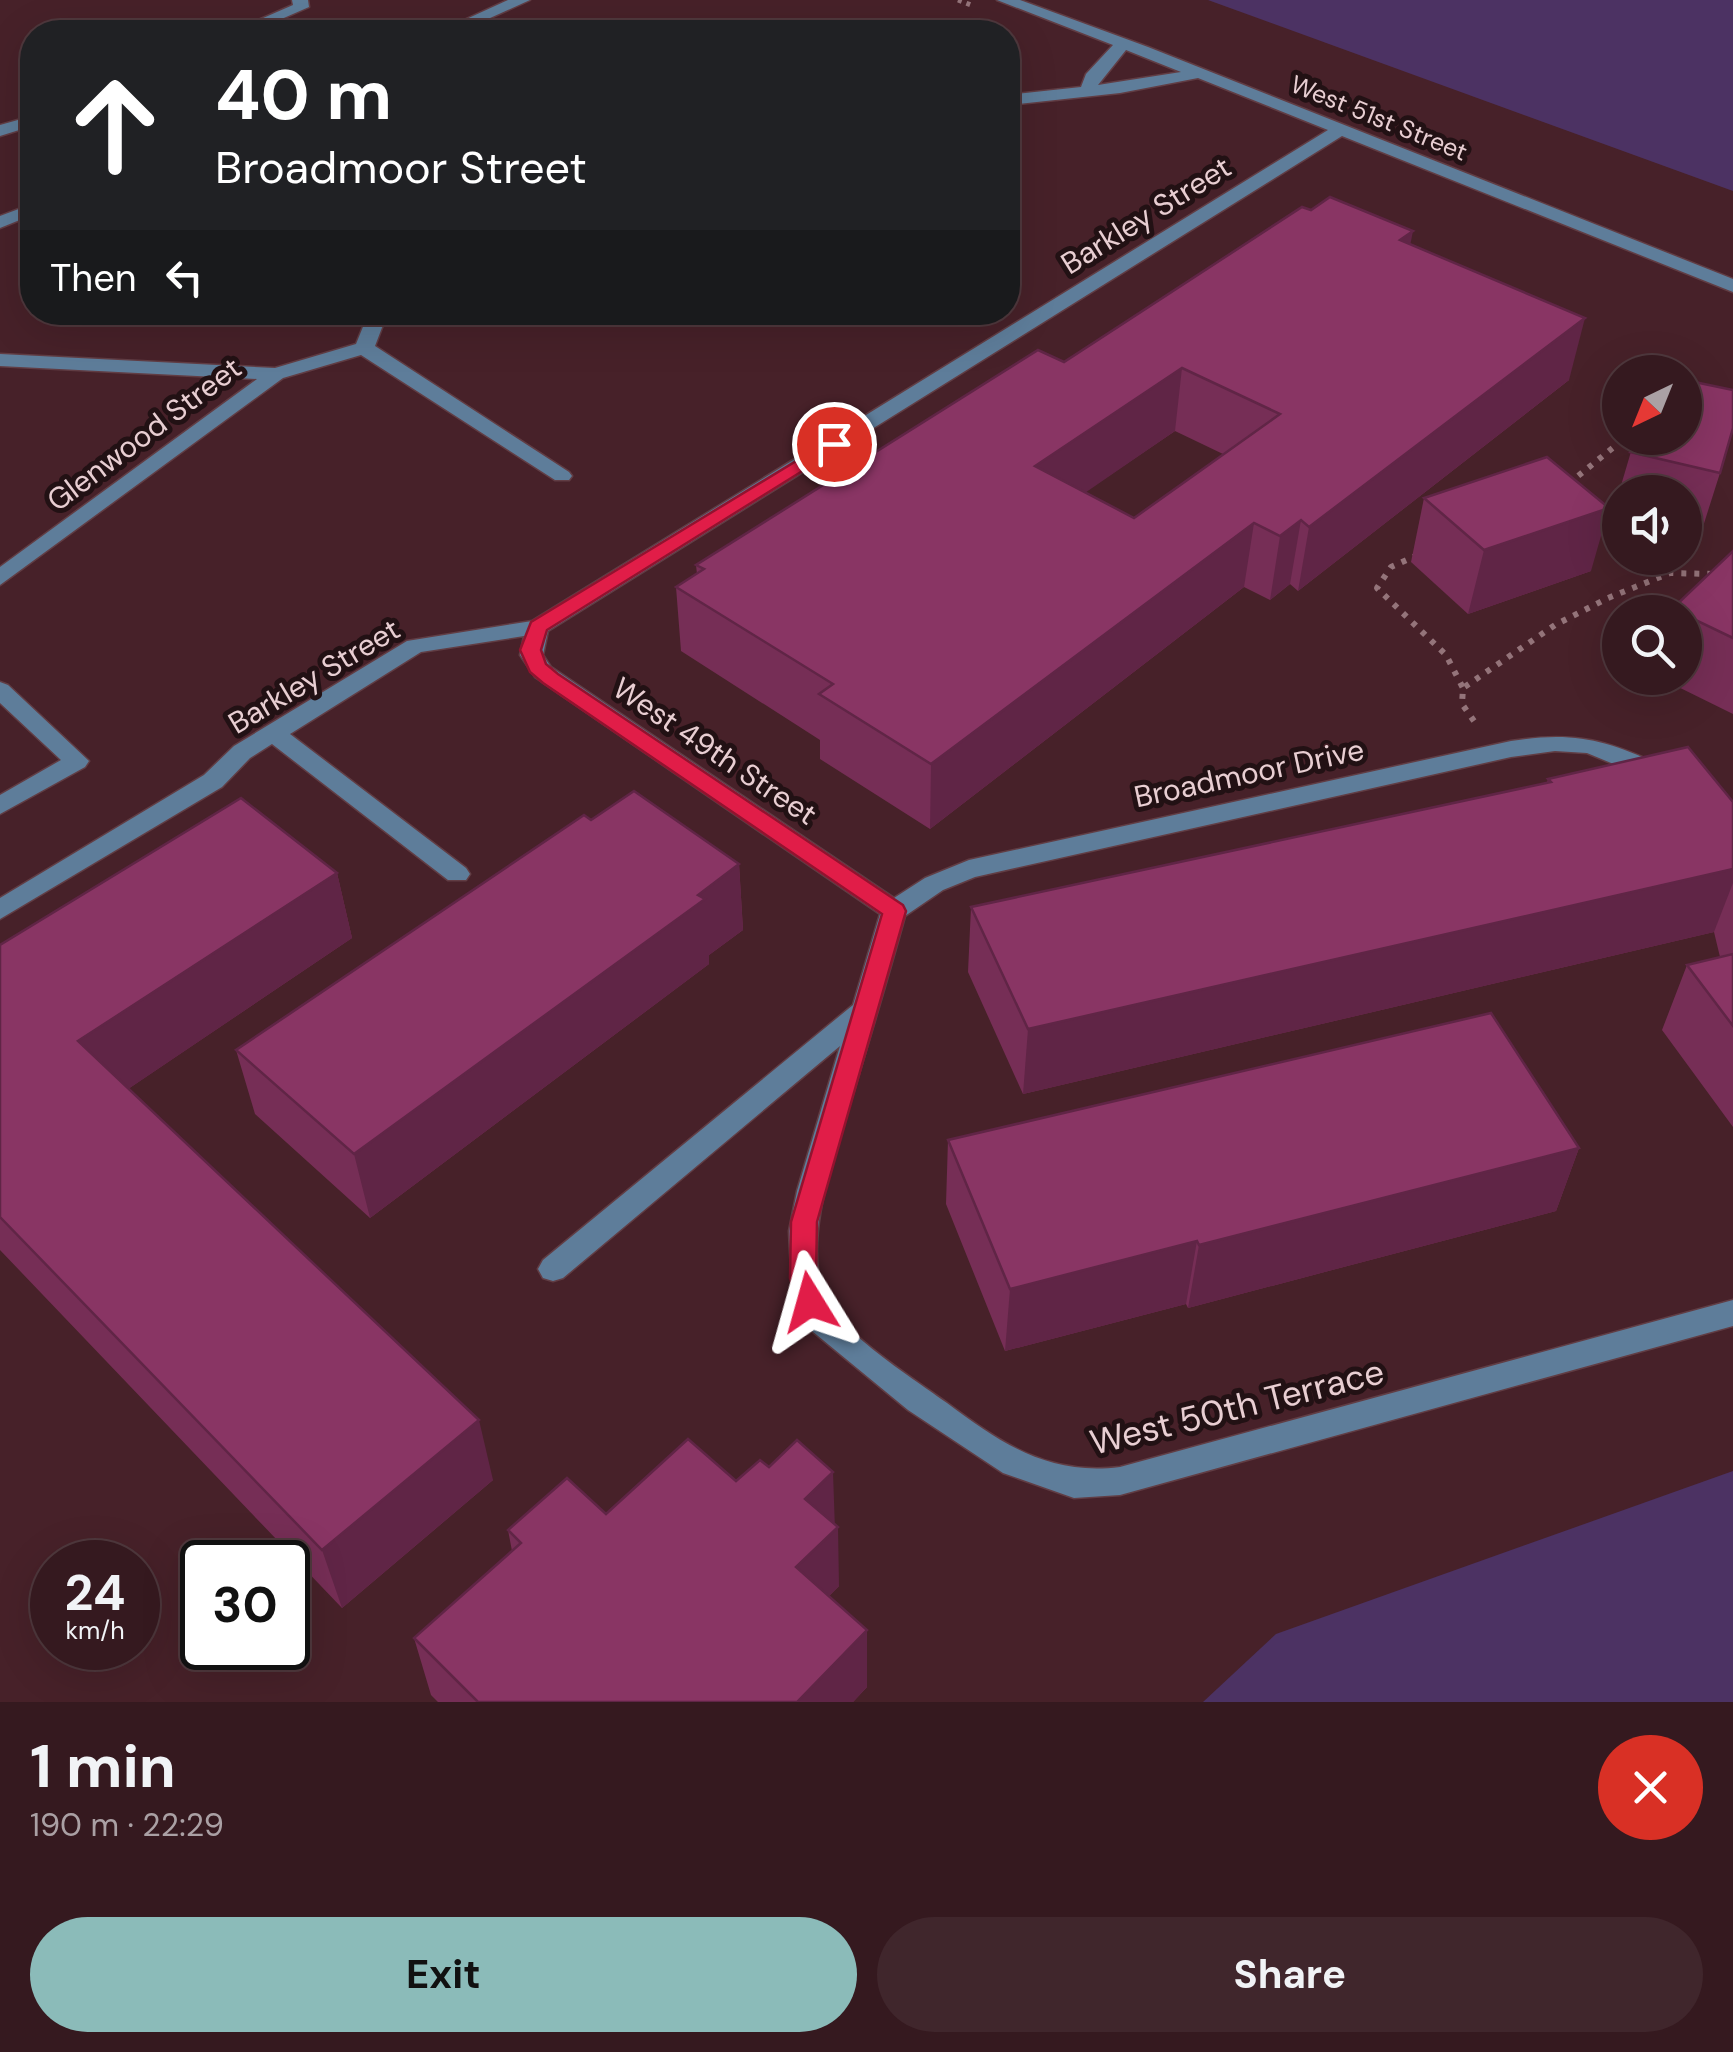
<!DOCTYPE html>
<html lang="en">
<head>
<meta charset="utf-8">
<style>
	body { margin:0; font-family:"DM Sans",sans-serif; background:#40262c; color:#f1f3f6; height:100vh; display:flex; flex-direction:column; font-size:38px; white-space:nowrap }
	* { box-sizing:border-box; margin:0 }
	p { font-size:32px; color:#aaa0a4 }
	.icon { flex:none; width:55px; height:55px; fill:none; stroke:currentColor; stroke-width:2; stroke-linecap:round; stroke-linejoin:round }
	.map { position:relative; height:1702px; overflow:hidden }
	.panel { display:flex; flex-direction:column; background:#35191f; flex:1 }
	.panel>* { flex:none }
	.banner { position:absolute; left:20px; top:20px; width:1000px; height:305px; border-radius:40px; box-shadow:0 10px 40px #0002,0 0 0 2px #4f383d; background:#202124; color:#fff; overflow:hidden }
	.needle { width:65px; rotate:223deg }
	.fabs { position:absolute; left:1602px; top:355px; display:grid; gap:20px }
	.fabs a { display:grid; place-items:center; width:100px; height:100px; border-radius:50%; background:#35191f; box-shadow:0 10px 40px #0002,0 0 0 2px #4f383d; font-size:50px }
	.speed { position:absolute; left:30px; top:1540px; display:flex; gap:20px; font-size:50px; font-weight:700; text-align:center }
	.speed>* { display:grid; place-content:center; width:130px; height:130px; border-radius:50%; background:#35191f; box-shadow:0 10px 40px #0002,0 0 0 2px #4f383d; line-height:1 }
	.speed small { font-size:25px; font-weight:400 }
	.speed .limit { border:5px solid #111; border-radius:15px; background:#fff; color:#111 }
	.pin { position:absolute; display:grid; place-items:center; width:85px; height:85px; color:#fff; margin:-42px; border:5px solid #fff; border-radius:50%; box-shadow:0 2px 10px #0007 }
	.me { position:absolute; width:110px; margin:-55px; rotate:352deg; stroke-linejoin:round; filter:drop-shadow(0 0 8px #0008) }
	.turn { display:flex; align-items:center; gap:35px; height:210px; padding:0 30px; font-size:45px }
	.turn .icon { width:130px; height:130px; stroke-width:2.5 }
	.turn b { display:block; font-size:70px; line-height:85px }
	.then { display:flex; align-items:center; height:95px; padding:0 30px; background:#0003; gap:20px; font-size:38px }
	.round { display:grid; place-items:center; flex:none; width:105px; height:105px; border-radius:52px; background:#40262c }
	.summary { display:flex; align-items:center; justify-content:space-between; height:170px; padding:0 30px }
	h1 { font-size:60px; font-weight:700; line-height:75px }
	.button { display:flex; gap:20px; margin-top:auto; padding:20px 30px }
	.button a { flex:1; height:115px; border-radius:60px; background:#8bbbb9; color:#111; font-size:40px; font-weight:700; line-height:115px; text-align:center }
	.button a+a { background:#40262c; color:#f1f3f6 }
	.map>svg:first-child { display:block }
	.green { fill:#4c3263 }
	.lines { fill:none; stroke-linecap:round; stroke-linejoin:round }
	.minor-casing { stroke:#613d44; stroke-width:3 }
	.path-far1 { stroke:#94747a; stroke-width:5; stroke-dasharray:4 5; stroke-linecap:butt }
	.path { stroke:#94747a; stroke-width:6; stroke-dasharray:5 8; stroke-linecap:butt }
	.minor { fill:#5e7d9a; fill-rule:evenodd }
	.wall { fill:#762e56; fill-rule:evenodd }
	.shaded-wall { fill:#602546 }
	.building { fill:#893564; stroke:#602546; stroke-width:2.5; fill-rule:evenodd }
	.route { fill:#e11d48; stroke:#92132f; stroke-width:2.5 }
	.labels { text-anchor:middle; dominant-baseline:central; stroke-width:10; stroke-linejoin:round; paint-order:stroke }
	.far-street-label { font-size:25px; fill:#e8ced2; stroke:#221114 }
	.street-label { font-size:30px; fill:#e8ced2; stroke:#221114 }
	.near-street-label { font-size:35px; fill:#e8ced2; stroke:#221114 }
</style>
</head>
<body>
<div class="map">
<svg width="1733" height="1702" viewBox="0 0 1733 1702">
	<rect width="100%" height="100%" fill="#472129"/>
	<g class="green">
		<path d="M1208,0H1733V191Z"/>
		<path d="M1733,1471V1702H1203L1276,1634Z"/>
	</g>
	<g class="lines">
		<g class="minor-casing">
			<g id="minor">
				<path d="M292,0H308L309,7L252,32H231L293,5Z"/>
				<path d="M508,0H530L459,32H438Z"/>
				<path d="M997,0H1020L1148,47L1733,279V292L1342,136L548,631L543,655L551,667L894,898L925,878L969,860L1511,741C1575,731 1608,740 1666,768L1669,774L1657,782L1587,753L1555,751L1511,757L975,877L943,890L905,916C890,970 874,1024 858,1077C841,1138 798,1239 826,1300C842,1333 915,1380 947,1403C1002,1444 1049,1476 1120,1467L1733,1300V1326L1120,1495L1074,1498L1003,1473L908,1410L812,1331L792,1288L789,1231L797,1191L840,1046L563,1278L553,1281L543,1278L538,1269L543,1260L853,1005L880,914L535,677L520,655L524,636L421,652L290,734L466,868L470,874L466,880H448L272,744L250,758L222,787L0,919V898L204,775L234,746L407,641L532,621L1328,130L1198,78L1120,93L1008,105V95L1081,87L1086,74L1113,45ZM1126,50L1181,72L1098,85Z"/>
				<path d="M851,21L857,23V29L813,32Z"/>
				<path d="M32,116V126L0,136V125Z"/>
				<path d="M32,204V215L0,228V216Z"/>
				<path d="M369,312H388L375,346L569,472L572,476L569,480H555L361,355L283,378L0,585V567L257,379L0,366V354L275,368L356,344Z"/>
				<path d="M0,682L8,685L89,761L85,767L0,814V795L61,760L0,703Z"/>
			</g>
		</g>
		<path class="path-far1" d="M958,0L971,5"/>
		<g class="path">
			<path d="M1574,488L1578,476L1625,438"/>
			<path d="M1418,555L1391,567L1377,588L1446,655L1463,688"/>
			<path d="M1474,721L1462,704L1463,688L1555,625L1608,598L1670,573L1713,574"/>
		</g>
		<use href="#minor" class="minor"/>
	</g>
	<g class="wall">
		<path d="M1410,244L1569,380L1298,591L1290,584L1270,600L1244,587L930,829L820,759V740L681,651L676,587L697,574L696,565L1064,362ZM1175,431L1223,454L1134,518L1085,492Z"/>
		<path d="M1635,438L1720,473L1700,536L1685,533V492H1620V518L1612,516Z"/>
		<path d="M1424,498L1591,571L1468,614L1411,562Z"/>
		<path d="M1733,551V714L1660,678H1685V612H1671L1672,609Z"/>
		<path d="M1548,779L1733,802V1127L1662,1030L1687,965L1720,957L1714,932L1023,1094L968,972L971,907L1547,783Z"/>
		<path d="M591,820L739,864L743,930L709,955V964L370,1218L255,1114L236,1050Z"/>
		<path d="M337,873L352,938L128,1089L493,1480L342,1608L0,1250V945Z"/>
		<path d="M948,1140L1579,1148L1556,1211L1188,1308L1186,1304L1005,1351L946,1204Z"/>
		<path d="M736,1481L839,1586L829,1596L867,1630V1687L853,1702H438L431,1695L414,1638L512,1551L508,1530L606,1514Z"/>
	</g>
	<g class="shaded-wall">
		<path d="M1413,231L1401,292L1400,240Z"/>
		<path d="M1585,318L1569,380L1298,591L1309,527Z"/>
		<path d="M1182,368L1175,431L1031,530L1035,466Z"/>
		<path d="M1609,508L1591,571L1468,614L1484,550Z"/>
		<path d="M1301,520L1290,584L1270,600L1280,536Z"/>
		<path d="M1254,523L1244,587L930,829L931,764Z"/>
		<path d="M739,864L743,930L709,955V964L370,1218L354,1154Z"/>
		<path d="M1733,869V883L1714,932L1023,1094L1028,1029Z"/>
		<path d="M337,873L352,938L103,1106L78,1041Z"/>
		<path d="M1579,1148L1556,1211L1188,1308L1199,1245Z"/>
		<path d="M1197,1241L1186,1304L1005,1351L1010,1289Z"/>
		<path d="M479,1420L493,1480L342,1608L322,1550Z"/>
		<path d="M833,1472L835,1530L838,1527L839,1586L799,1625L796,1567L805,1499Z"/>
		<path d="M867,1630V1687L853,1702H797Z"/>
	</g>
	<g class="building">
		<path d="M1330,197L1413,231L1400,240L1585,318L1309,527L1301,520L1280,536L1254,523L931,764L819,694L833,684L676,587L704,569L696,565L1038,350L1064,362L1302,207L1311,210ZM1182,368L1280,414L1134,518L1035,466Z"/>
		<path d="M1685,380L1733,390V428L1720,473L1630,452L1635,438H1685Z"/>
		<path d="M1547,457L1609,508L1484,550L1424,498Z"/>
		<path d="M1733,551V638L1685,615V612H1680L1672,609Z"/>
		<path d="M1688,747L1733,802V869L1028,1029L971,907L1551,782L1548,779Z"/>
		<path d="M634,791L739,864L698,895L705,899L354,1154L236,1050L584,815L591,820Z"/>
		<path d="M241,798L337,873L78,1041L479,1420L322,1550L0,1217V945Z"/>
		<path d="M1733,954V1026L1687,965Z"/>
		<path d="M1491,1013L1579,1148L1199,1245L1197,1241L1010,1289L948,1140Z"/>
		<path d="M688,1439L736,1481L760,1460L769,1467L797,1440L833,1472L805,1499L838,1527L796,1567L867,1630L797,1702H478L414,1638L521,1543L508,1530L567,1478L606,1514Z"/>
	</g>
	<path class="route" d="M834,438L844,444L841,447L547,630L541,650L546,664L558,674L903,905L906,911L817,1222L816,1278L823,1302L819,1311L810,1314L800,1311L790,1278L791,1222L882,914L543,683L530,672L520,650L531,622Z"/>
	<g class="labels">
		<g class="far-street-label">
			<text transform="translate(1379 118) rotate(22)">West 51st Street</text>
		</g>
		<g class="street-label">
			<text transform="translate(1146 215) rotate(-32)">Barkley Street</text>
			<text transform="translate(144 434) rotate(-37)">Glenwood Street</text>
			<text transform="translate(314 676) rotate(-31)">Barkley Street</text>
			<text transform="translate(715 751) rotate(34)">West 49th Street</text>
			<text transform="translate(1249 773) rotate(-12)">Broadmoor Drive</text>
		</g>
		<g class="near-street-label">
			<text transform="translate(1237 1407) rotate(-14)">West 50th Terrace</text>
		</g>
	</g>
</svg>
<div class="fabs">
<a><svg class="needle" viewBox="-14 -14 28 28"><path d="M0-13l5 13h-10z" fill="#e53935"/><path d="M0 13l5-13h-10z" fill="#aaa0a4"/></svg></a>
<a><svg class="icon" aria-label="sound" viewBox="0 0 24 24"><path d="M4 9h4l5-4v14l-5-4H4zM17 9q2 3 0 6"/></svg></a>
<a><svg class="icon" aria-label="search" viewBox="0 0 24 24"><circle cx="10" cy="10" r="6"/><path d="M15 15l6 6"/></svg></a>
</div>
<div class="speed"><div>24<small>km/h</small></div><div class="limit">30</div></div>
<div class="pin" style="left:834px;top:444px;background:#d93025"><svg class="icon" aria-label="arrive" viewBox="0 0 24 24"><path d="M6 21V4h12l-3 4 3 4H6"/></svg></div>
<svg class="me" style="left:810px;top:1302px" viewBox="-20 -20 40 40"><path d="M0-17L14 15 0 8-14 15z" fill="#e11d48" stroke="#fff" stroke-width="4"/></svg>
<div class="banner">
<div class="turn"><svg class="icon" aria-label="ahead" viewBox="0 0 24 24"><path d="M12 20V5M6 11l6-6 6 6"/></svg><div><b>40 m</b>Broadmoor Street</div></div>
<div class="then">Then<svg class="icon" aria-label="left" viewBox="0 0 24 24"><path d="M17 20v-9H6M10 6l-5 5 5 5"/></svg></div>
</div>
</div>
<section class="panel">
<div class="summary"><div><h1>1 min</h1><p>190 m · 22:29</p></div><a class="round" style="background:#d93025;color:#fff"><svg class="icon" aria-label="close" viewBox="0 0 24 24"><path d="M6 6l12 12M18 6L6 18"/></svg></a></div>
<div class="button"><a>Exit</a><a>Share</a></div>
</section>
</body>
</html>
